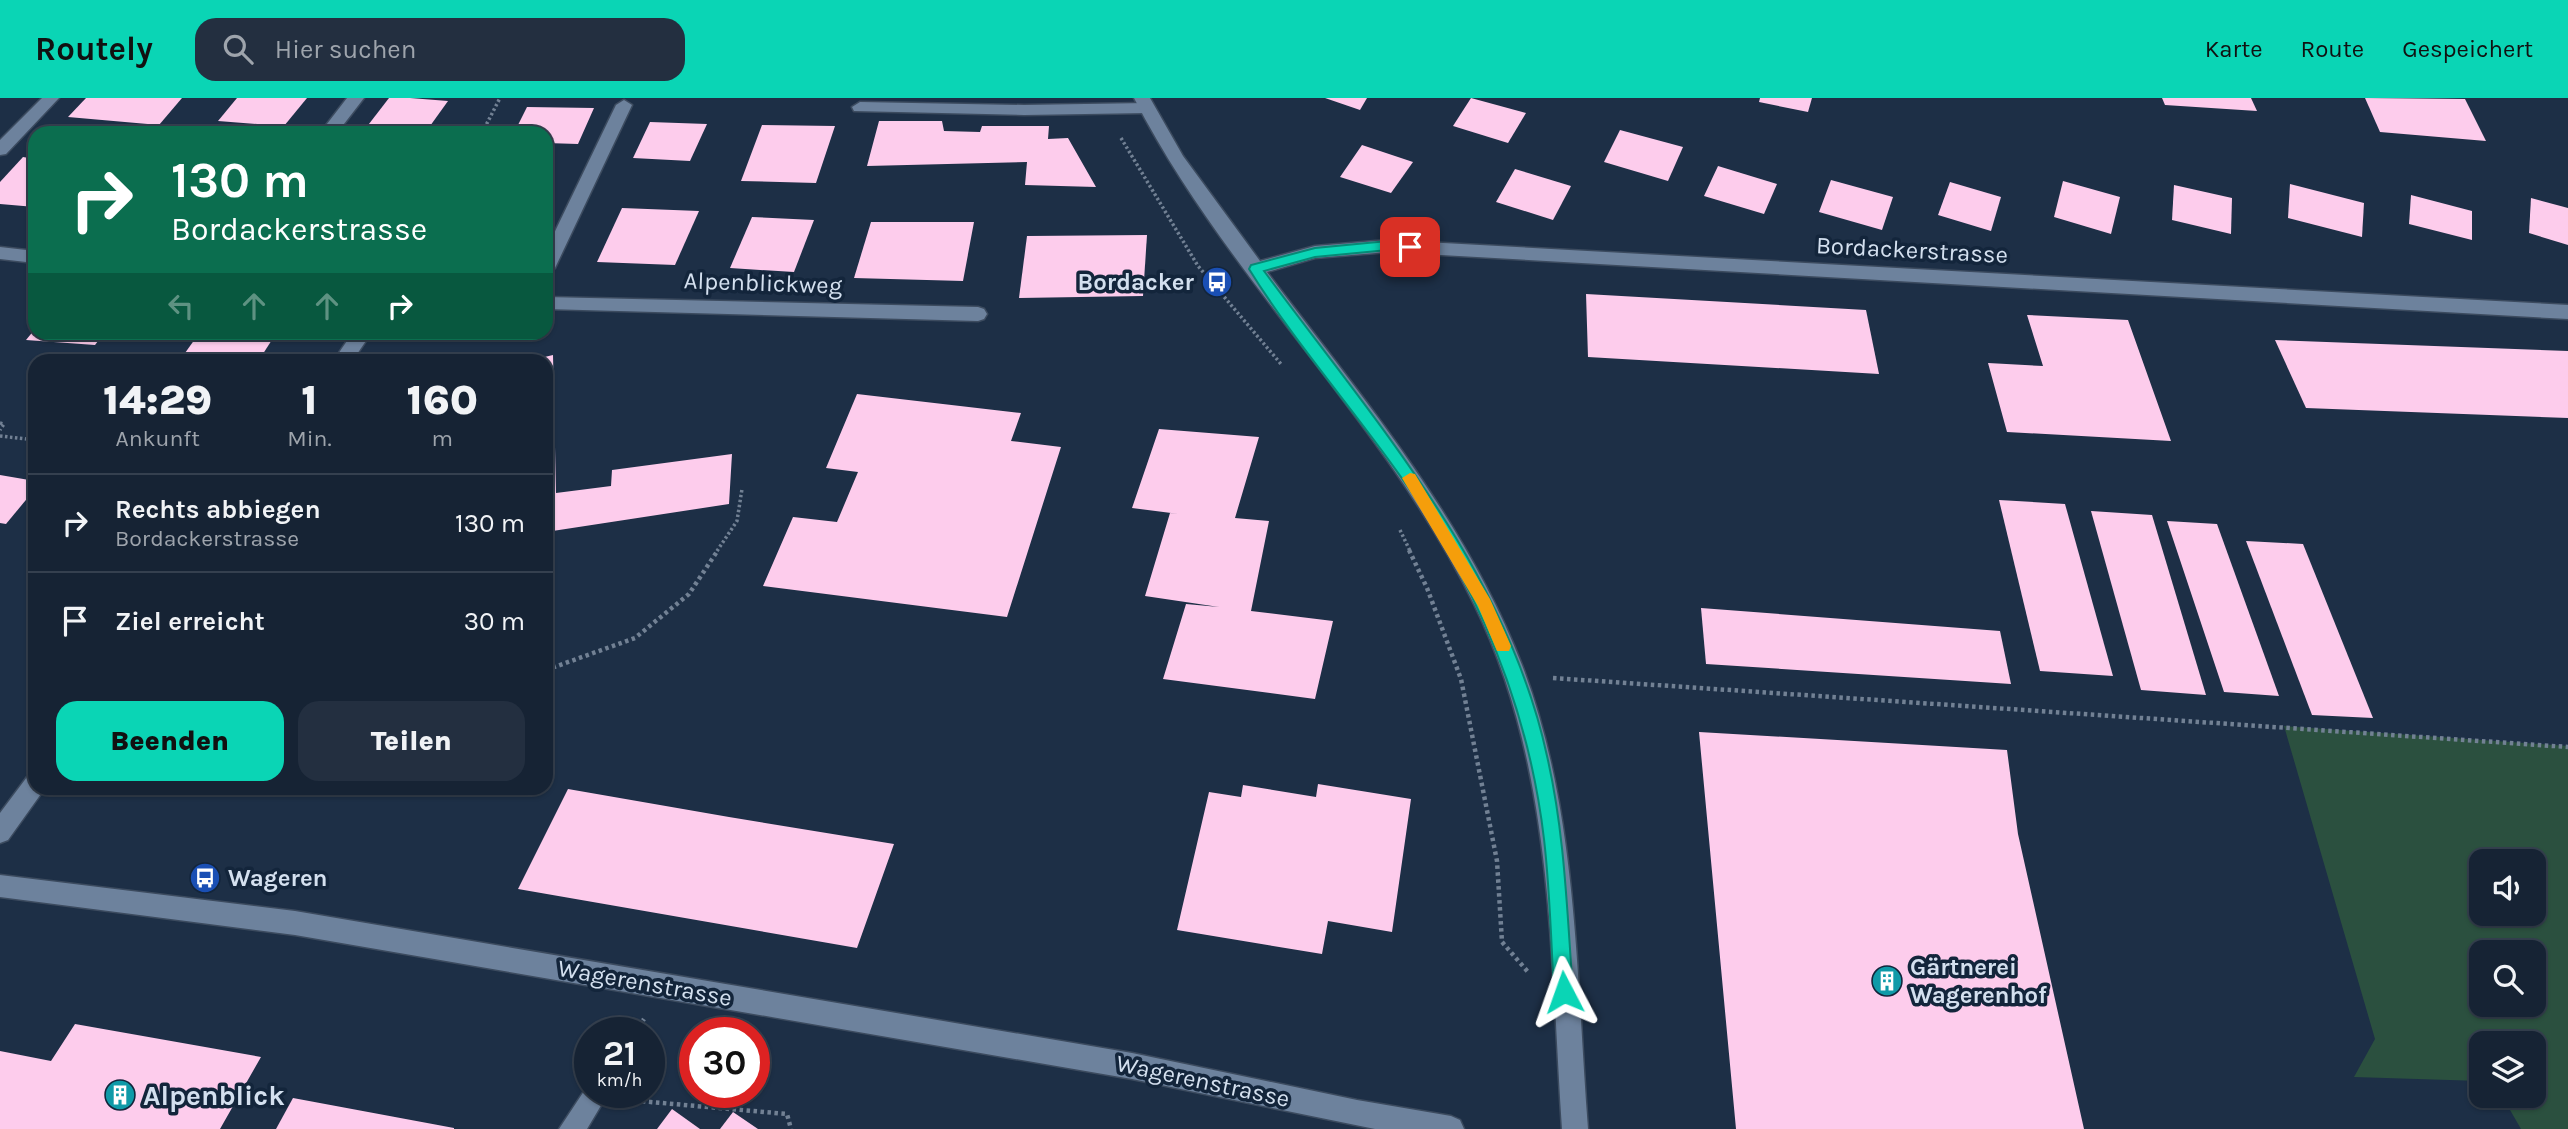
<!DOCTYPE html>
<html lang="de">
<head>
<meta charset="utf-8">
<style>
	body { margin:0; font-family:Karla,sans-serif; background:#232f40; color:#f1f3f6; height:100vh; display:flex; flex-direction:column; font-size:26px; white-space:nowrap }
	* { box-sizing:border-box; margin:0 }
	p { font-size:23px; color:#9ea4ac }
	.icon { flex:none; width:38px; height:38px; fill:none; stroke:currentColor; stroke-width:2; stroke-linecap:round; stroke-linejoin:round }
	.map { position:relative; flex:1; overflow:hidden }
	.details { position:absolute; left:28px; top:256px; width:525px; height:441px; display:flex; flex-direction:column; background:#162334; border-radius:21px; box-shadow:0 2px 5px #0004,0 0 0 2px #35404f }
	.details>* { flex:none }
	.hud { position:absolute; left:28px; top:28px; width:525px; height:214px; border-radius:21px; box-shadow:0 2px 5px #0004,0 0 0 2px #35404f; background:#0b6e4f; color:#fff; overflow:hidden }
	.controls { position:absolute; left:2469px; top:751px; display:grid; gap:14px }
	.controls a { display:grid; place-items:center; width:77px; height:77px; border-radius:14px; background:#162334; box-shadow:0 2px 5px #0004,0 0 0 2px #35404f; font-size:35px }
	.speed { position:absolute; left:574px; top:919px; display:flex; gap:14px; font-size:35px; font-weight:700; text-align:center }
	.speed>* { display:grid; place-content:center; width:91px; height:91px; border-radius:50%; background:#162334; box-shadow:0 2px 5px #0004,0 0 0 2px #35404f; line-height:1 }
	.speed small { font-size:18px; font-weight:400 }
	.speed .limit { border:10px solid #d22; background:#fff; color:#111 }
	.pin { position:absolute; display:grid; place-items:center; width:60px; height:60px; color:#fff; margin:-30px; border-radius:14px; box-shadow:0 4px 10px #0006 }
	.me { position:absolute; width:77px; margin:-38px; rotate:356deg; stroke-linejoin:round; filter:drop-shadow(0 0 5px #0008) }
	.turn { display:flex; align-items:center; gap:24px; height:147px; padding:0 28px; font-size:32px }
	.turn .icon { width:91px; height:91px; stroke-width:2.5 }
	.turn b { display:block; font-size:49px; line-height:60px }
	.lanes { display:flex; align-items:center; height:66px; padding:0 28px; background:#0003; justify-content:center; gap:35px; direction:ltr }
	.lanes .off { opacity:.35 }
	.eta { display:flex; justify-content:space-evenly; align-items:center; height:119px; text-align:center }
	.eta b { font-size:42px; font-weight:800; line-height:49px }
	.cta { display:flex; gap:14px; margin-top:auto; padding:14px 28px }
	.cta a { flex:1; height:80px; border-radius:21px; background:#0ad5b5; color:#111; font-size:28px; font-weight:800; line-height:80px; text-align:center }
	.cta a+a { background:#232f40; color:#f1f3f6 }
	ul { padding:0; list-style:none }
	li { display:flex; align-items:center; gap:21px; height:98px; padding:0 28px; border-top:2px solid #35404f }
	li div { flex:1 }
	li b { display:block; font-size:26px }
	li em { font-style:normal }
	header { display:flex; align-items:center; gap:42px; box-sizing:border-box; height:98px; padding:0 35px; background:#0ad5b5; color:#111 }
	header strong { font-size:33px }
	nav { display:flex; gap:38px; margin-inline-start:auto; font-size:24px }
	.search { width:490px; height:63px; background:#232f40; display:flex; align-items:center; gap:18px; box-sizing:border-box; padding:0 24px; border-radius:21px; color:#9ea4ac; font-size:26px }
	.map>svg:first-child { display:block }
	.green { fill:#2b503f; fill-rule:evenodd }
	.building { fill:#fdccec }
	.lines { fill:none; stroke-linecap:round; stroke-linejoin:round }
	.lane-casing { stroke:#3c4b5f; stroke-width:3 }
	.street-casing { stroke:#3c4b5f; stroke-width:3 }
	.path-far1 { stroke:#728194; stroke-width:3.5; stroke-dasharray:2.5 2.5; stroke-linecap:butt }
	.path { stroke:#728194; stroke-width:4.5; stroke-dasharray:3.5 3.5; stroke-linecap:butt }
	.lane { fill:#6d829d; fill-rule:evenodd }
	.street { fill:#6d829d; fill-rule:evenodd }
	.route { fill:#0ad5b5; stroke:#068a76; stroke-width:2 }
	.slow { fill:#f59e0b }
	.labels { text-anchor:middle; dominant-baseline:central; stroke-width:7; stroke-linejoin:round; paint-order:stroke }
	.street-label { font-size:24px; fill:#d4e0ef; stroke:#13253b }
	.poi-label { font-size:24px; font-weight:bold; fill:#d4e0ef; stroke:#13253b; text-anchor:start }
	.near-poi-label { font-size:28px; font-weight:bold; fill:#d4e0ef; stroke:#13253b; text-anchor:start }
</style>
</head>
<body>
<header>
<strong>Routely</strong>
<div class="search"><svg class="icon" aria-label="search" viewBox="0 0 24 24"><circle cx="10" cy="10" r="6"/><path d="M15 15l6 6"/></svg>Hier suchen</div>
<nav><a>Karte</a><a>Route</a><a>Gespeichert</a></nav>
</header>
<div class="map">
<svg width="2568" height="1031" viewBox="0 0 2568 1031">
	<rect width="100%" height="100%" fill="#1d2f46"/>
	<path class="green" d="M2284,628L2568,648V1031H2521L2502,998H2534V945H2482L2481,983L2354,979L2375,941ZM2482,763H2534V816H2482ZM2482,854H2534V906H2482Z"/>
	<g class="building">
		<path d="M86,0H182L159,27L68,19Z"/>
		<path d="M237,0H307L284,28L218,23Z"/>
		<path d="M389,0H410L448,3L425,35H362Z"/>
		<path d="M1325,0H1367L1360,12Z"/>
		<path d="M1471,0L1526,15L1508,45L1453,28Z"/>
		<path d="M1760,0H1812L1808,14L1759,4Z"/>
		<path d="M2162,0H2251L2257,13L2165,7Z"/>
		<path d="M2365,0L2465,1L2486,43L2380,34Z"/>
		<path d="M527,9L594,10L578,46L546,45V35H514Z"/>
		<path d="M879,23H942L944,33L980,34L982,28H1049L1048,41L1068,40L1096,89L1025,87L1027,64L867,68Z"/>
		<path d="M650,24L707,26L690,63L633,60Z"/>
		<path d="M762,27L835,28L816,85L741,83Z"/>
		<path d="M1620,32L1683,49L1668,83L1604,64Z"/>
		<path d="M1362,47L1413,64L1391,95L1340,79Z"/>
		<path d="M23,59L35,61V109L0,106V84Z"/>
		<path d="M1718,68L1777,86L1764,116L1704,98Z"/>
		<path d="M1515,71L1571,88L1553,122L1496,104Z"/>
		<path d="M1831,82L1893,99L1882,132L1819,114Z"/>
		<path d="M2063,83L2120,99L2111,136L2054,119Z"/>
		<path d="M1950,84L2001,99L1991,133L1938,117Z"/>
		<path d="M2290,86L2364,105L2362,139L2288,120Z"/>
		<path d="M2174,87L2232,100L2231,136L2172,122Z"/>
		<path d="M2411,97L2472,113V142L2409,126Z"/>
		<path d="M2531,100L2568,110V147L2529,135Z"/>
		<path d="M622,110L699,113L675,167L597,164Z"/>
		<path d="M752,119L814,122L794,174L730,170Z"/>
		<path d="M871,124H974L963,183L854,180Z"/>
		<path d="M1147,137L1143,198L1019,200L1027,138Z"/>
		<path d="M1586,196L1866,212L1879,276L1588,259Z"/>
		<path d="M2027,217L2128,222L2171,343L2007,334L1988,265L2043,268Z"/>
		<path d="M35,231V234H105L95,247L26,242Z"/>
		<path d="M200,234H277L259,262H180Z"/>
		<path d="M2275,242L2568,253V320L2306,310Z"/>
		<path d="M553,257L556,395L611,388L612,372L732,356L729,406L546,434V262L536,261Z"/>
		<path d="M857,296L1021,315L1011,343L1061,349L1007,519L763,488L793,419L837,424L858,374L826,370Z"/>
		<path d="M1159,331L1259,339L1235,420L1269,423L1251,513L1333,523L1315,601L1163,581L1186,506L1219,509L1145,498L1170,415L1179,416L1132,410Z"/>
		<path d="M0,377L35,383V391L6,426L0,425Z"/>
		<path d="M1999,402L2065,406L2113,578L2040,573Z"/>
		<path d="M2091,413L2152,417L2206,597L2141,592Z"/>
		<path d="M2167,423L2217,426L2279,598L2224,594Z"/>
		<path d="M2246,443L2303,446L2373,620L2312,617Z"/>
		<path d="M1701,510L2000,533L2011,586L1706,566Z"/>
		<path d="M1699,634L2007,652L2018,736L2084,1031H1736Z"/>
		<path d="M1318,686L1411,701L1392,834L1328,823L1322,856L1177,832L1209,694L1241,699L1243,687L1316,699Z"/>
		<path d="M568,691L729,719L894,746L857,850L518,791Z"/>
		<path d="M75,926L261,959L220,1031H0V953L51,963Z"/>
		<path d="M293,1000L454,1030V1031H276Z"/>
		<path d="M672,1011L700,1031H657Z"/>
		<path d="M733,1014L758,1031H720Z"/>
	</g>
	<g class="lines">
		<g class="lane-casing">
			<g id="lane">
				<path d="M42,0H59L6,56L0,57V42Z"/>
				<path d="M347,0H364L337,35H320Z"/>
				<path d="M860,4L1024,7L1147,5L1155,10L1147,15L1024,17L854,13L852,9Z"/>
				<path d="M590,984V994H609L587,1031H559Z"/>
			</g>
		</g>
		<g class="street-casing">
			<g id="street">
				<path d="M1134,0H1150L1183,58L1260,163L1315,148L1388,142L2568,207V221L1388,154L1315,160L1267,174C1361,298 1465,420 1522,567C1578,713 1576,877 1588,1031H1562C1550,855 1554,668 1474,506C1384,322 1227,181 1134,0Z"/>
				<path d="M624,2L632,7L555,170L546,176V152L616,7Z"/>
				<path d="M0,149L35,153V165L0,161Z"/>
				<path d="M546,199L978,209L984,211L987,216L984,221L978,223L546,211Z"/>
				<path d="M353,234H372L353,262H334Z"/>
				<path d="M35,676V690H45L43,693L8,742L0,745V715L27,679Z"/>
				<path d="M0,777L295,813L1132,955L1357,1002L1451,1018L1460,1022L1464,1031H1375L1132,981L295,837L0,799Z"/>
			</g>
		</g>
		<g class="path-far1">
			<path d="M482,35L500,0"/>
			<path d="M1121,40L1198,168L1281,266"/>
			<path d="M0,325L4,326L0,332"/>
			<path d="M0,338L35,342"/>
			<path d="M1400,432L1410,453"/>
			<path d="M717,453L737,423L742,391"/>
		</g>
		<g class="path">
			<path d="M1409,452L1427,490L1461,581L1497,763L1502,844L1528,874"/>
			<path d="M546,572L635,540L689,496L718,452"/>
			<path d="M1553,580L2568,649"/>
			<path d="M635,934L644,921"/>
			<path d="M628,1002L787,1016L791,1031"/>
		</g>
		<use href="#lane" class="lane"/>
		<use href="#street" class="street"/>
	</g>
	<path class="route" d="M1388,143L1410,144L1417,149L1410,153L1388,152L1315,159L1264,173C1374,322 1507,472 1547,658C1565,736 1567,815 1573,894L1570,901L1564,903L1557,901L1554,894C1551,843 1550,792 1544,741C1529,613 1480,495 1408,389C1357,315 1296,247 1249,171L1251,167L1315,150Z"/>
	<path class="slow" d="M1410,375L1415,376L1490,501L1511,548L1509,553H1497L1478,508L1402,380Z"/>
	<defs>
		<g id="bus-disc" transform="scale(1.575)"><circle r="9.5" fill="#1a4fb4" stroke="#13253b"/><path d="M-5-6H5V4H4V6H2V4H-2V6H-4V4H-5ZM-3.5-4V0h7V-4ZM-3.5 1.2v1.5H-2V1.2ZM2 1.2v1.5H3.5V1.2Z" fill="#fff"/></g>
		<g id="building-disc" transform="scale(1.575)"><circle r="9.5" fill="#0f9aa8" stroke="#13253b"/><path d="M-4-6H4V6H1V3H-1V6H-4ZM-2.5-4.3h1.7v1.8h-1.7ZM.8-4.3h1.7v1.8H.8ZM-2.5-1h1.7V.8h-1.7ZM.8-1h1.7V.8H.8Z" fill="#fff"/></g>
	</defs>
	<g fill-rule="evenodd">
		<use href="#bus-disc" x="1217" y="184"/>
		<use href="#bus-disc" x="205" y="780"/>
		<use href="#building-disc" x="1887" y="883"/>
		<use href="#building-disc" x="120" y="997"/>
	</g>
	<g class="labels">
		<g class="street-label">
			<text transform="translate(1912 152) rotate(3)">Bordackerstrasse</text>
			<text transform="translate(763 185) rotate(2)">Alpenblickweg</text>
			<text transform="translate(645 885) rotate(10)">Wagerenstrasse</text>
			<text transform="translate(1203 983) rotate(12)">Wagerenstrasse</text>
		</g>
		<g class="poi-label">
			<text x="1194" y="184" text-anchor="end">Bordacker</text>
			<text x="228" y="780">Wageren</text>
			<text x="1910" y="869">Gärtnerei<tspan x="1910" dy="28">Wagerenhof</tspan></text>
		</g>
		<g class="near-poi-label">
			<text x="143" y="997">Alpenblick</text>
		</g>
	</g>
</svg>
<div class="controls">
<a><svg class="icon" aria-label="sound" viewBox="0 0 24 24"><path d="M4 9h4l5-4v14l-5-4H4zM17 9q2 3 0 6"/></svg></a>
<a><svg class="icon" aria-label="search" viewBox="0 0 24 24"><circle cx="10" cy="10" r="6"/><path d="M15 15l6 6"/></svg></a>
<a><svg class="icon" aria-label="layers" viewBox="0 0 24 24"><path d="M12 4l9 5-9 5-9-5zM3 14l9 5 9-5"/></svg></a>
</div>
<div class="speed"><div>21<small>km/h</small></div><div class="limit">30</div></div>
<div class="pin" style="left:1410px;top:149px;background:#d93025"><svg class="icon" aria-label="arrive" viewBox="0 0 24 24"><path d="M6 21V4h12l-3 4 3 4H6"/></svg></div>
<svg class="me" style="left:1564px;top:894px" viewBox="-20 -20 40 40"><path d="M0-17L14 15 0 8-14 15z" fill="#0ad5b5" stroke="#fff" stroke-width="4"/></svg>
<div class="hud">
<div class="turn"><svg class="icon" aria-label="right" viewBox="0 0 24 24"><path d="M7 20v-9h11M14 6l5 5-5 5"/></svg><div><b>130 m</b>Bordackerstrasse</div></div>
<div class="lanes"><svg class="icon off" aria-label="left" viewBox="0 0 24 24"><path d="M17 20v-9H6M10 6l-5 5 5 5"/></svg><svg class="icon off" aria-label="ahead" viewBox="0 0 24 24"><path d="M12 20V5M6 11l6-6 6 6"/></svg><svg class="icon off" aria-label="ahead" viewBox="0 0 24 24"><path d="M12 20V5M6 11l6-6 6 6"/></svg><svg class="icon" aria-label="right" viewBox="0 0 24 24"><path d="M7 20v-9h11M14 6l5 5-5 5"/></svg></div>
</div>
<section class="details">
<div class="eta">
<div><b>14:29</b><p>Ankunft</p></div>
<div><b>1</b><p>Min.</p></div>
<div><b>160</b><p>m</p></div>
</div>
<ul>
<li><svg class="icon" aria-label="right" viewBox="0 0 24 24"><path d="M7 20v-9h11M14 6l5 5-5 5"/></svg><div><b>Rechts abbiegen</b><p>Bordackerstrasse</p></div><em>130 m</em></li>
<li><svg class="icon" aria-label="arrive" viewBox="0 0 24 24"><path d="M6 21V4h12l-3 4 3 4H6"/></svg><div><b>Ziel erreicht</b></div><em>30 m</em></li>
</ul>
<div class="cta"><a>Beenden</a><a>Teilen</a></div>
</section>
</div>
</body>
</html>
